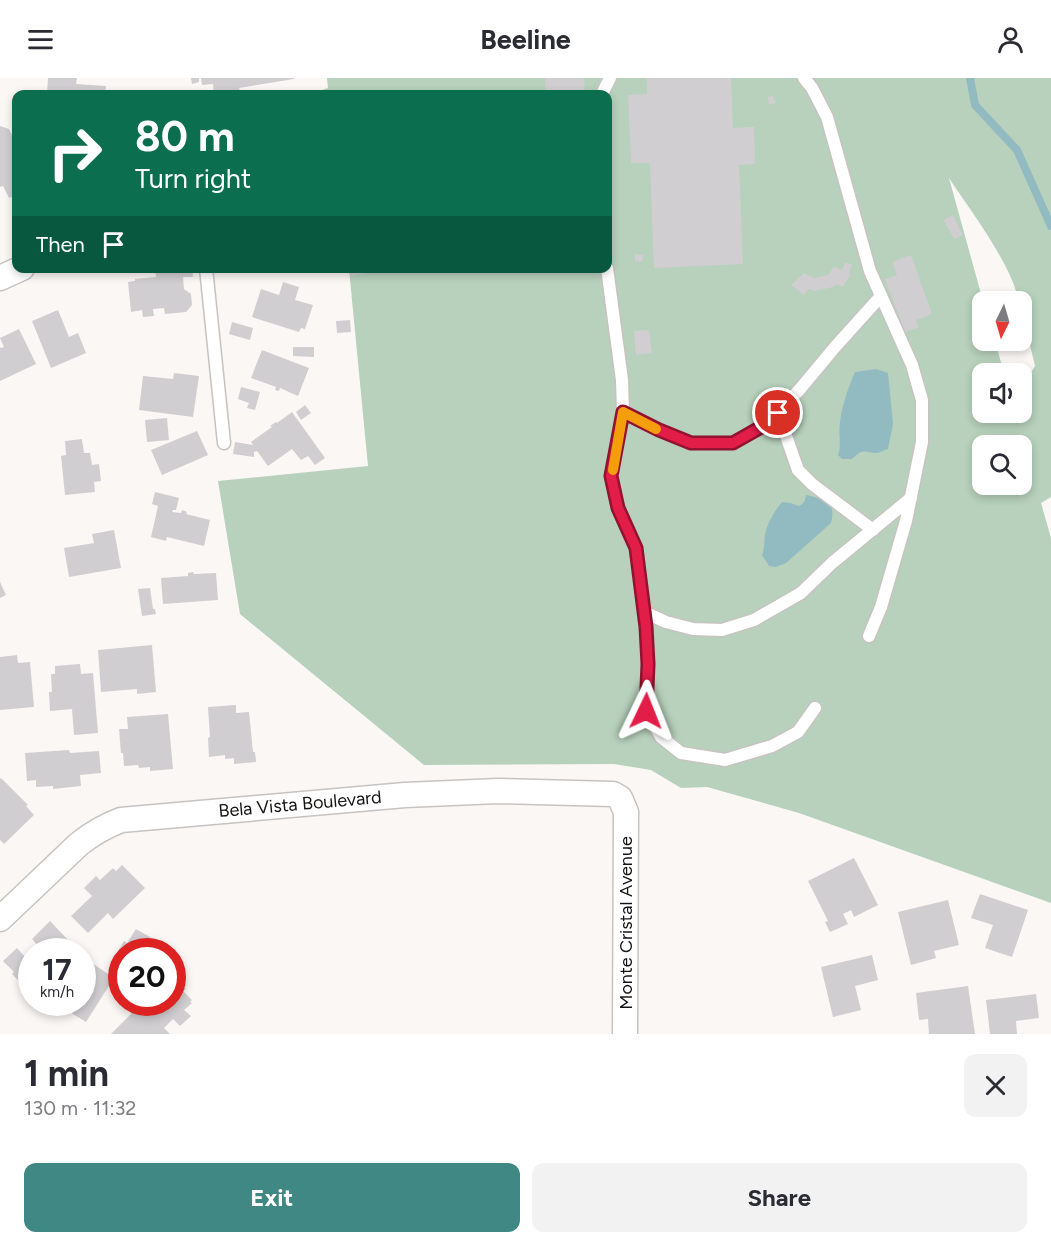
<!DOCTYPE html>
<html lang="en">
<head>
<meta charset="utf-8">
<style>
	body { margin:0; font-family:Figtree,sans-serif; background:#f2f2f3; color:#2b2b33; height:100vh; display:flex; flex-direction:column; font-size:22px; white-space:nowrap }
	* { box-sizing:border-box; margin:0 }
	p { font-size:20px; color:#7c7c81 }
	.icon { flex:none; width:33px; height:33px; fill:none; stroke:currentColor; stroke-width:2; stroke-linecap:round; stroke-linejoin:round }
	.map { position:relative; height:956px; overflow:hidden }
	.drawer { display:flex; flex-direction:column; background:#fff; flex:1 }
	.drawer>* { flex:none }
	.top-card { position:absolute; left:12px; top:12px; width:600px; height:183px; border-radius:12px; box-shadow:0 3px 9px #0003; background:#0b6e4f; color:#fff; overflow:hidden }
	.needle { width:39px; rotate:185deg }
	.buttons { position:absolute; left:972px; top:213px; display:grid; gap:12px }
	.buttons a { display:grid; place-items:center; width:60px; height:60px; border-radius:12px; background:#fff; box-shadow:0 3px 9px #0003; font-size:30px }
	.speed { position:absolute; left:18px; top:860px; display:flex; gap:12px; font-size:30px; font-weight:700; text-align:center }
	.speed>* { display:grid; place-content:center; width:78px; height:78px; border-radius:50%; background:#fff; box-shadow:0 3px 9px #0003; line-height:1 }
	.speed small { font-size:15px; font-weight:400 }
	.speed .limit { border:9px solid #d22; background:#fff; color:#111 }
	.pin { position:absolute; display:grid; place-items:center; width:51px; height:51px; color:#fff; margin:-26px; border:3px solid #fff; border-radius:50%; box-shadow:0 2px 6px #0007 }
	.me { position:absolute; width:66px; margin:-33px; rotate:2deg; stroke-linejoin:round; filter:drop-shadow(0 0 4px #0008) }
	.turn { display:flex; align-items:center; gap:21px; height:126px; padding:0 24px; font-size:27px }
	.turn .icon { width:78px; height:78px; stroke-width:2.5 }
	.turn b { display:block; font-size:42px; line-height:51px }
	.then { display:flex; align-items:center; height:57px; padding:0 24px; background:#0003; gap:12px; font-size:22px }
	.round { display:grid; place-items:center; flex:none; width:63px; height:63px; border-radius:12px; background:#f2f2f3 }
	.summary { display:flex; align-items:center; justify-content:space-between; height:102px; padding:0 24px }
	h1 { font-size:36px; font-weight:700; line-height:45px }
	.action { display:flex; gap:12px; margin-top:auto; padding:12px 24px }
	.action a { flex:1; height:69px; border-radius:12px; background:#408884; color:#fff; font-size:24px; font-weight:700; line-height:69px; text-align:center }
	.action a+a { background:#f2f2f3; color:#2b2b33 }
	header { display:flex; justify-content:space-between; align-items:center; height:78px; padding:0 24px; background:#fff; font-size:27px; font-weight:700 }
	.map>svg:first-child { display:block }
	.green { fill:#b7d1bc; fill-rule:evenodd }
	.water { fill:#92bbc1 }
	.lines { fill:none; stroke-linecap:round; stroke-linejoin:round }
	.stream { stroke:#92bbc1; stroke-width:8 }
	.building { fill:#d1ced2 }
	.service-casing { stroke:#c7c3c0; stroke-width:15 }
	.minor-casing { stroke:#c7c3c0; stroke-width:27 }
	.service { stroke:#fff; stroke-width:12 }
	.minor { stroke:#fff; stroke-width:24 }
	.route-casing { stroke:#92132f; stroke-width:15 }
	.route { stroke:#e11d48; stroke-width:10 }
	.slow { stroke:#f59e0b; stroke-width:10 }
	.labels { text-anchor:middle; dominant-baseline:central; stroke-width:6; stroke-linejoin:round; paint-order:stroke }
	.street-label { font-size:18px; fill:#151413; stroke:#fff }
</style>
</head>
<body>
<header><svg class="icon" aria-label="menu" viewBox="0 0 24 24"><path d="M4 6h16M4 12h16M4 18h16"/></svg>Beeline<svg class="icon" aria-label="person" viewBox="0 0 24 24"><circle cx="12" cy="8" r="4"/><path d="M4 21q1-7 8-7t8 7"/></svg></header>
<div class="map">
<svg width="1051" height="956" viewBox="0 0 1051 956">
	<rect width="100%" height="100%" fill="#fbf7f4"/>
	<path class="green" d="M327,0H1051V419L1041,425L1051,460V825L799,735L707,709L681,710L651,692L614,686L424,687L240,536L218,403L368,388L349,191L608,190V16H310L328,10ZM949,100C972,135 1010,184 1019,223L1022,224V233L1035,288L1022,309V334H982V296L1004,295L995,263L982,262L983,223ZM982,368H1022V406H982Z"/>
	<g class="water">
		<path d="M876,291L888,295L893,346L888,371C887,371 878,375 877,375C864,375 864,369 852,381H842L838,377C842,366 838,356 840,344C842,327 848,311 855,294Z"/>
		<path d="M806,417C823,421 837,423 831,445L786,485L776,489L769,488L762,477C765,470 764,464 765,457C767,446 775,432 782,424L790,425L799,428C805,425 805,422 806,417Z"/>
	</g>
	<g class="lines">
		<path class="stream" d="M970,0L975,27L1017,72L1051,148"/>
	</g>
	<g class="building">
		<path d="M48,0H77L76,6L106,8L105,16H47Z"/>
		<path d="M191,0H199V4L192,6Z"/>
		<path d="M201,0H294V1L239,10L240,12L214,16L213,6L202,7Z"/>
		<path d="M545,0H584L585,16H546Z"/>
		<path d="M647,0H731L733,50L754,49L755,86L739,87L743,186L654,190L650,85H631L628,17L647,16Z"/>
		<path d="M773,18L775,25L769,27L768,19Z"/>
		<path d="M0,48L9,51L16,66V117L9,120L3,108L0,109Z"/>
		<path d="M953,137L963,157L954,161L944,142Z"/>
		<path d="M635,176L643,177L642,184L635,183Z"/>
		<path d="M911,177L932,236L916,242L919,249L905,254L885,201L897,197L892,184Z"/>
		<path d="M845,184L852,187L849,196L851,197L842,209L837,206L833,209L814,213L808,211L804,217L791,207L804,195L814,200L828,197L834,189L842,192Z"/>
		<path d="M155,190H192L193,199H183L184,211L191,216L192,227L186,234L165,236L164,230L153,231L154,238L143,239L142,232L131,234L128,204L135,203V201L156,199Z"/>
		<path d="M349,190H374L375,194L350,198Z"/>
		<path d="M283,204L299,209L295,222L313,227L305,251L301,250L299,254L252,239L261,211L279,217Z"/>
		<path d="M58,232L69,259L78,255L86,275L51,290L32,243Z"/>
		<path d="M350,242L351,254L337,255L336,243Z"/>
		<path d="M232,244L253,250L250,262L229,256Z"/>
		<path d="M19,251L36,286L0,303V270L4,269L0,260Z"/>
		<path d="M649,252L652,275L636,277L634,253Z"/>
		<path d="M293,269H314V279L293,278Z"/>
		<path d="M262,272L309,290L298,318L280,310L279,313L275,312L276,309L251,300Z"/>
		<path d="M174,295L199,298L193,339L139,332L143,298L173,301Z"/>
		<path d="M241,309L260,314L255,332L247,330L249,325L238,321Z"/>
		<path d="M305,327L311,335L301,342L296,334Z"/>
		<path d="M292,334L325,380L315,387L308,378L301,382L292,371L268,388L257,373L254,374V379L233,376L235,364L253,367L251,364L272,349L270,348L276,344L277,345Z"/>
		<path d="M167,340L169,362L147,364L145,342Z"/>
		<path d="M197,353L208,377L162,397L151,372Z"/>
		<path d="M82,361L84,375H90L92,387L99,386L101,403L94,404L95,414L65,417L61,378L66,377L65,363Z"/>
		<path d="M155,414L179,420L176,432H173L172,434L181,435L182,432L187,434L186,436L210,442L204,468L167,459L166,463L151,459L158,428L152,426Z"/>
		<path d="M114,452L121,490L69,499L64,470L94,465L92,456Z"/>
		<path d="M193,494L194,496L216,495L218,522L163,526L161,500L188,498V495Z"/>
		<path d="M0,504L6,517L0,520Z"/>
		<path d="M150,510L153,531H155L156,536L142,538L138,511Z"/>
		<path d="M152,567L156,614L137,616V611L101,614L98,572Z"/>
		<path d="M17,577L18,585L30,584L34,629L0,632V579Z"/>
		<path d="M80,586L81,596L93,595L98,655L74,657L72,631L50,633L49,614H52L51,596H55V588Z"/>
		<path d="M236,627V635L249,634L253,674H255L256,684L234,686V680L225,681V677L209,679L208,660L210,659L208,629Z"/>
		<path d="M168,636L173,691L150,693V689L139,690L138,687L124,688L123,675H121L119,651H128L127,639Z"/>
		<path d="M69,672L70,675L99,673L101,695L80,697L81,708L53,711V708L36,709V702L27,703L25,675Z"/>
		<path d="M1,700L28,727L26,728L34,737L4,766L0,762V701Z"/>
		<path d="M854,780L878,827L854,839L851,832L843,836L848,846L830,854L825,844L828,843L808,803Z"/>
		<path d="M122,787L145,810L113,841L108,835L88,855L71,838L92,818L84,810L96,798L100,802L113,790L116,793Z"/>
		<path d="M980,816L1028,832L1012,879L985,870L993,847L971,840Z"/>
		<path d="M948,822L959,867L934,873L936,880L911,887L898,834Z"/>
		<path d="M50,843L69,863L61,870L64,873H32L38,868L32,861Z"/>
		<path d="M136,851L164,867L161,873H122V884L114,880L124,863L127,865Z"/>
		<path d="M17,870L26,880L32,874V916L12,896L14,894L3,883Z"/>
		<path d="M872,877L878,902L855,908L861,932L833,939L821,889Z"/>
		<path d="M89,883L114,900L86,944L60,928L63,924H82V893Z"/>
		<path d="M175,901L186,911L183,913L192,922L190,924L192,925L184,932L191,938L180,948L173,941L164,950L170,956H111L133,934L135,935L143,927L145,929L150,924H172V903Z"/>
		<path d="M968,908L975,956H929L928,941L919,942L916,915Z"/>
		<path d="M1036,916L1039,940L1016,943L1017,956H990L986,922Z"/>
	</g>
	<g class="lines">
		<g class="service-casing">
			<g id="service">
				<path d="M804,0L812,10L827,39L870,193L912,287L922,322V364L906,443L881,529L869,558"/>
				<path d="M602,16L610,0"/>
				<path d="M206,190L224,365"/>
				<path d="M607,190L622,302L623,334L611,398L618,430L636,470L646,549L648,586L646,633L661,659L681,675L725,682L772,668L798,654L815,630"/>
				<path d="M623,334L659,352L691,365H733L770,344L800,311L835,269L881,218"/>
				<path d="M778,335L798,392L812,406L873,452"/>
				<path d="M644,534L666,544L693,551L722,552L754,542L801,515L832,485L911,420"/>
			</g>
		</g>
		<g class="minor-casing">
			<g id="minor">
				<path d="M0,200L22,190"/>
				<path d="M0,841L79,766C93,755 105,748 121,742L405,717L498,713L613,716L620,720L626,734L625,956"/>
			</g>
		</g>
		<use href="#service" class="service"/>
		<use href="#minor" class="minor"/>
	</g>
	<g class="lines">
		<g class="route-casing">
			<path id="route" d="M646,633L648,586L646,549L636,470L618,430L611,398L623,334L659,352L691,365H733L770,344L778,335"/>
		</g>
		<use href="#route" class="route"/>
		<path class="slow" d="M613,392L623,334L656,351"/>
	</g>
	<g class="labels">
		<g class="street-label">
			<text transform="translate(300 726) rotate(-5)">Bela Vista Boulevard</text>
			<text transform="translate(626 845) rotate(-90)">Monte Cristal Avenue</text>
		</g>
	</g>
</svg>
<div class="buttons">
<a><svg class="needle" viewBox="-14 -14 28 28"><path d="M0-13l5 13h-10z" fill="#e53935"/><path d="M0 13l5-13h-10z" fill="#7c7c81"/></svg></a>
<a><svg class="icon" aria-label="sound" viewBox="0 0 24 24"><path d="M4 9h4l5-4v14l-5-4H4zM17 9q2 3 0 6"/></svg></a>
<a><svg class="icon" aria-label="search" viewBox="0 0 24 24"><circle cx="10" cy="10" r="6"/><path d="M15 15l6 6"/></svg></a>
</div>
<div class="speed"><div>17<small>km/h</small></div><div class="limit">20</div></div>
<div class="pin" style="left:778px;top:335px;background:#d93025"><svg class="icon" aria-label="arrive" viewBox="0 0 24 24"><path d="M6 21V4h12l-3 4 3 4H6"/></svg></div>
<svg class="me" style="left:646px;top:633px" viewBox="-20 -20 40 40"><path d="M0-17L14 15 0 8-14 15z" fill="#e11d48" stroke="#fff" stroke-width="4"/></svg>
<div class="top-card">
<div class="turn"><svg class="icon" aria-label="right" viewBox="0 0 24 24"><path d="M7 20v-9h11M14 6l5 5-5 5"/></svg><div><b>80 m</b>Turn right</div></div>
<div class="then">Then<svg class="icon" aria-label="arrive" viewBox="0 0 24 24"><path d="M6 21V4h12l-3 4 3 4H6"/></svg></div>
</div>
</div>
<section class="drawer">
<div class="summary"><div><h1>1 min</h1><p>130 m · 11:32</p></div><a class="round"><svg class="icon" aria-label="close" viewBox="0 0 24 24"><path d="M6 6l12 12M18 6L6 18"/></svg></a></div>
<div class="action"><a>Exit</a><a>Share</a></div>
</section>
</body>
</html>
